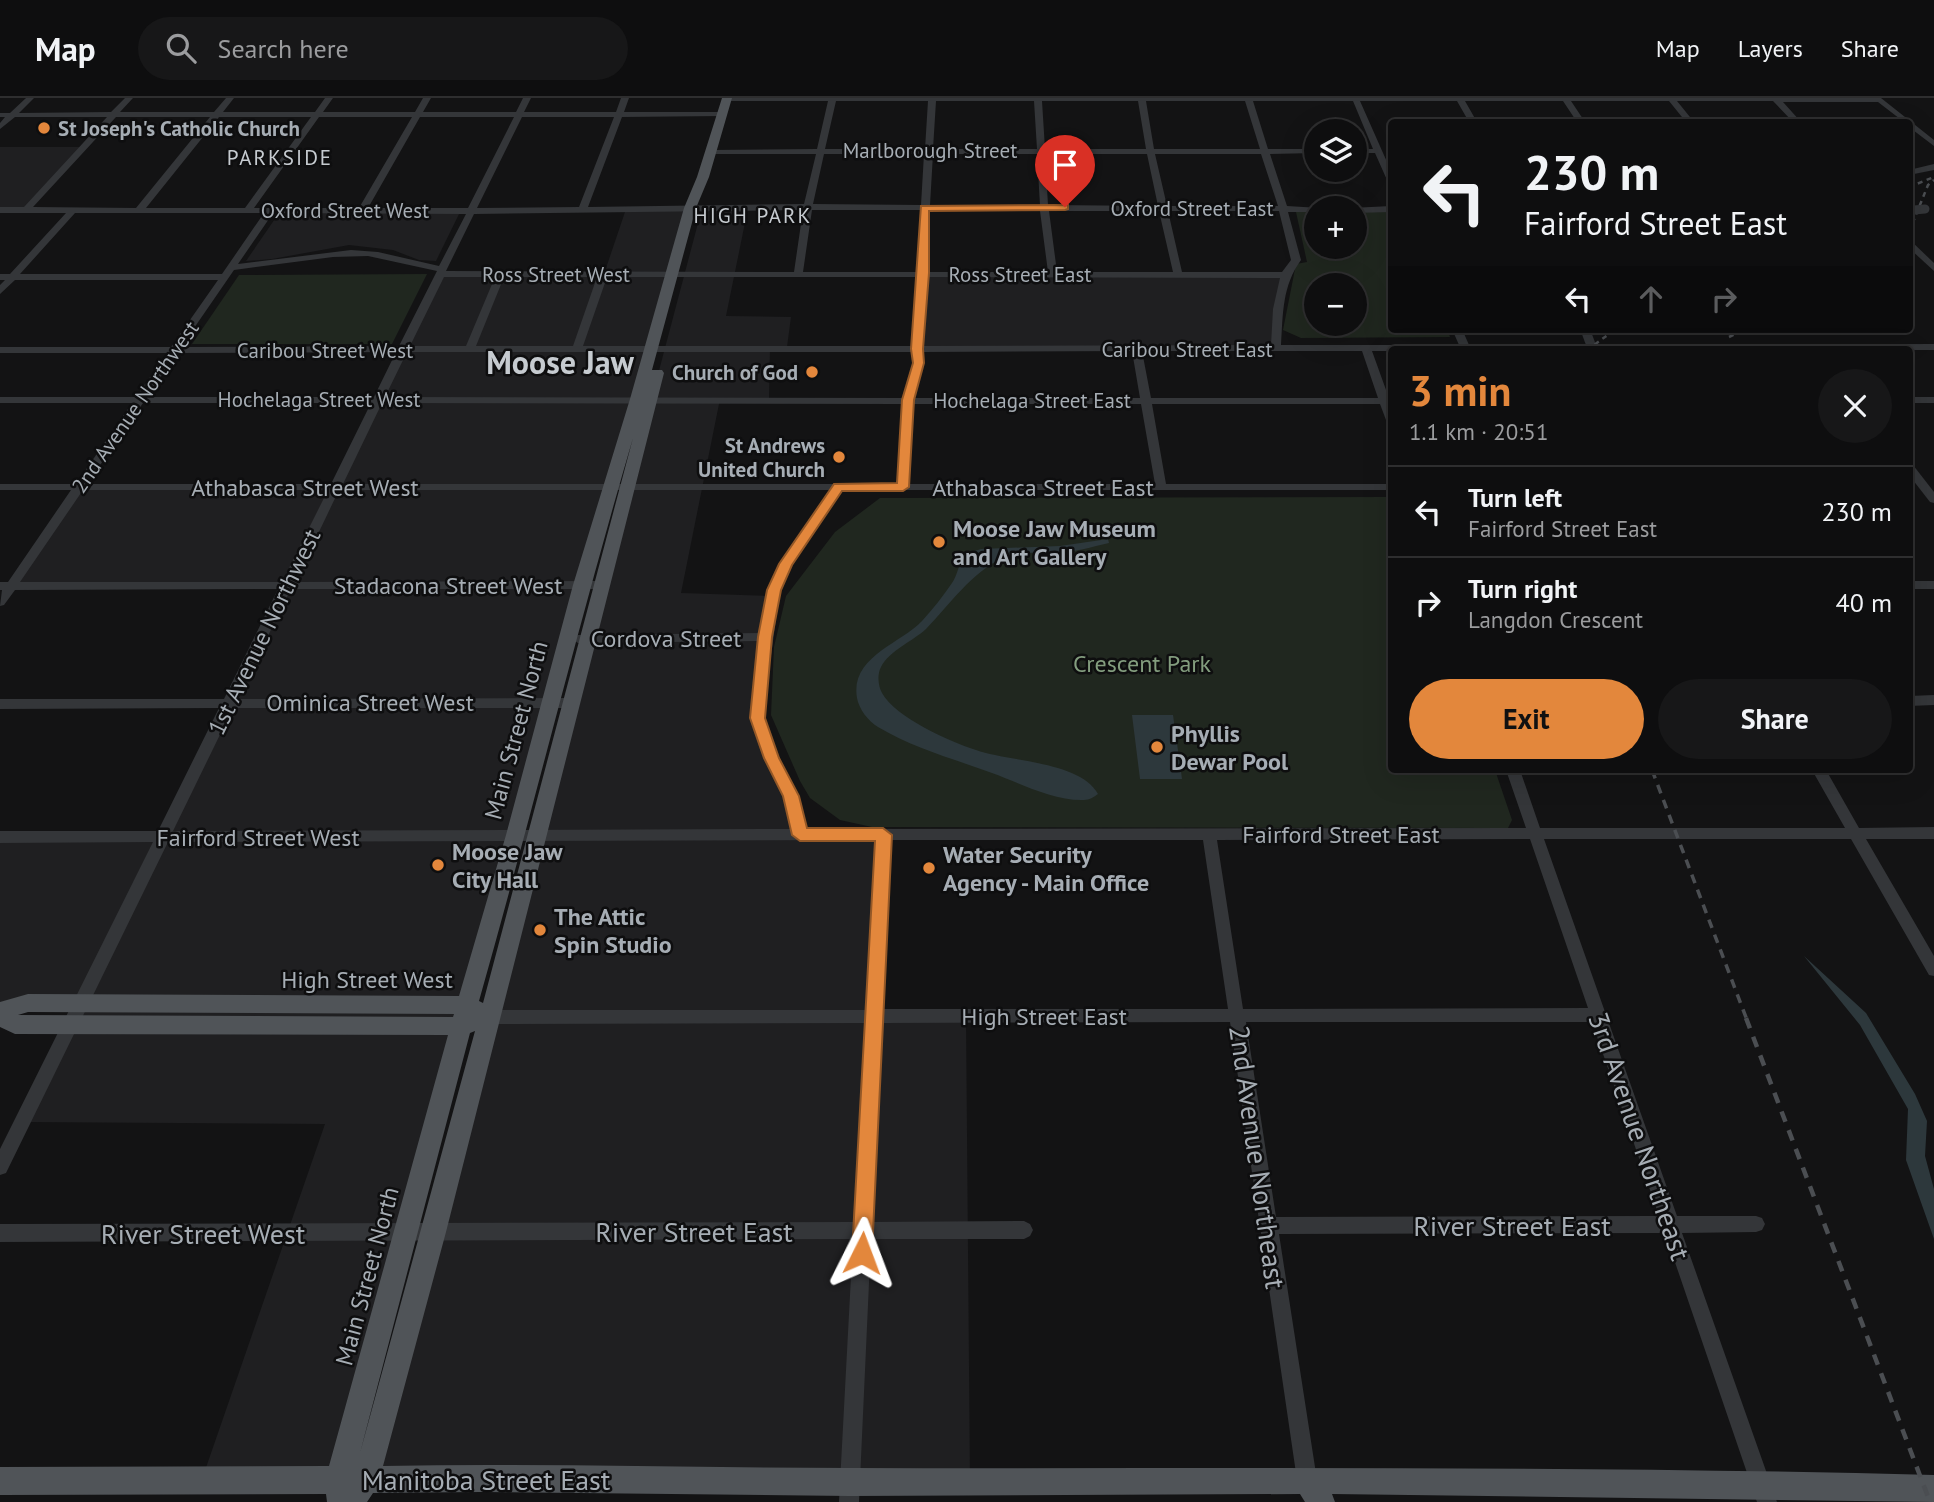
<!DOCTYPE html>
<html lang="en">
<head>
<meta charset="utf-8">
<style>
	body { margin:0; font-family:"PT Sans",sans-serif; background:#171718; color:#f1f3f6; height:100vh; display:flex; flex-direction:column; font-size:26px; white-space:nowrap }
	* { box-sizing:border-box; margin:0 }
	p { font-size:23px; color:#9b9c9e }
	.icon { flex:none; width:38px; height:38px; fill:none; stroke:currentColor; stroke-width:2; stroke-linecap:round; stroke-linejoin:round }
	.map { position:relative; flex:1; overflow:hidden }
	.panel { position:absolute; left:1388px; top:248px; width:525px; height:427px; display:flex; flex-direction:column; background:#0e0e0f; border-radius:7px; box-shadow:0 7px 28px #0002,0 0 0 2px #2e2e2f }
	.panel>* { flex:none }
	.top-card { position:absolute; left:1388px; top:21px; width:525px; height:214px; border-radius:7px; box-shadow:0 7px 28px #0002,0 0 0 2px #2e2e2f; background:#0e0e0f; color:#f1f3f6; overflow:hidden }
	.fabs { position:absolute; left:1304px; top:21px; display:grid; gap:14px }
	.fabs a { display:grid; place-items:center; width:63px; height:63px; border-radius:50%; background:#0e0e0f; box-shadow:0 7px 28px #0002,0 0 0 2px #2e2e2f; font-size:35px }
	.pin { position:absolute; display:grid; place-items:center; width:60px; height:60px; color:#fff; margin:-72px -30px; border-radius:50% 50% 50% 0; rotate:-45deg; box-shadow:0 0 7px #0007 }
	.pin .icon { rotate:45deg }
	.me { position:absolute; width:77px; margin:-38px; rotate:3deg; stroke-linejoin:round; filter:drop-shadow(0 0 5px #0008) }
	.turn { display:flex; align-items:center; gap:24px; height:147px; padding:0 21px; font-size:32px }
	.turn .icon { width:91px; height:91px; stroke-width:2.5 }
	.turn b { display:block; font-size:49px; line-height:60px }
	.lanes { display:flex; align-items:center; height:66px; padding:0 21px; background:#0003; justify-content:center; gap:35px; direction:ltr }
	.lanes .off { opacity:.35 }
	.round { display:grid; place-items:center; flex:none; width:74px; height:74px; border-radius:37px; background:#171718 }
	.head { display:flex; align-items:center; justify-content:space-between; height:119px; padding:0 21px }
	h1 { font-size:42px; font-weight:700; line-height:52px; color:#e3873c }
	.primary-button { display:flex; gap:14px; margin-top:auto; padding:14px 21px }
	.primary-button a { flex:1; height:80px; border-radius:42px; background:#e3873c; color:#111; font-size:28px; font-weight:700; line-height:80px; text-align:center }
	.primary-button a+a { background:#171718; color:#f1f3f6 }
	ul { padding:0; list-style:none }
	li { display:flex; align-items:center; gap:21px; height:91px; padding:0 21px; border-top:2px solid #2e2e2f }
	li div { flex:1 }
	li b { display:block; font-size:26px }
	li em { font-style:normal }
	header { display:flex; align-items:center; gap:42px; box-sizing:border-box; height:98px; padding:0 35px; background:#0e0e0f; border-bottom:2px solid #2e2e2f }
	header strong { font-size:33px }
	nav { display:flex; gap:38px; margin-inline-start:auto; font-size:24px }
	.search { width:490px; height:63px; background:#171718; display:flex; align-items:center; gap:18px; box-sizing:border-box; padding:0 24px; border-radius:38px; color:#9b9c9e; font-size:26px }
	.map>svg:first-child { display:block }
	.built { fill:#1f1f21 }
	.green { fill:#20271f; fill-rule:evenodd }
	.water { fill:#2d383c }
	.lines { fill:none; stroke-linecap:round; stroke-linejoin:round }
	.minor { fill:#343639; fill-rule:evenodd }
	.major { fill:#505458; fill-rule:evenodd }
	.rail-far2 { stroke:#4b4e52; stroke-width:2.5; stroke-dasharray:5 4.5; stroke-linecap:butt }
	.rail-far1 { stroke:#4b4e52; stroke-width:3.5; stroke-dasharray:9 7; stroke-linecap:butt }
	.rail { stroke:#4b4e52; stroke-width:4.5; stroke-dasharray:11 9; stroke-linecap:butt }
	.minor-bridge { stroke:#343639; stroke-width:9 }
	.route { fill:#e3873c; stroke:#945827; stroke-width:2 }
	.poi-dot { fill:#e3873c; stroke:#0e0e0f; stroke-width:2.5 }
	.labels { text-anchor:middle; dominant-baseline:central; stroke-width:5; stroke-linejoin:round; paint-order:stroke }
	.far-poi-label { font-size:21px; font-weight:bold; fill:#a6adb4; stroke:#0e0e0f; text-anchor:end }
	.far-street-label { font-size:21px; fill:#a6adb4; stroke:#0e0e0f }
	.far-neighbourhood-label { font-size:21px; letter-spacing:2px; fill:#c6cbd0; stroke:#0e0e0f }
	.street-label { font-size:24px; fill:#a6adb4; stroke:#0e0e0f }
	.poi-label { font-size:24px; font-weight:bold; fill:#a6adb4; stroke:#0e0e0f; text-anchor:start }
	.park-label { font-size:24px; fill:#839d7e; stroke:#0e0e0f }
	.near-street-label { font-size:28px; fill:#a6adb4; stroke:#0e0e0f }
	.far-town-label { font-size:32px; font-weight:bold; fill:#c6cbd0; stroke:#0e0e0f }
</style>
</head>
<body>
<header>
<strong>Map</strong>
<div class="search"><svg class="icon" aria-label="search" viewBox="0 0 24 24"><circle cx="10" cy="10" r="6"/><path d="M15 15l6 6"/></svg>Search here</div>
<nav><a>Map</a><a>Layers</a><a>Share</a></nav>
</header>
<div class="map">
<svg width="1934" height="1404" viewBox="0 0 1934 1404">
	<rect width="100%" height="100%" fill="#131314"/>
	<g class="built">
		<path d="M0,49H84L26,112H0Z"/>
		<path d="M690,110L339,1381L201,1384L325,1026L22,1024L80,905L0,913V739L162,740L287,488H12L79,389H335L441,176H604L626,111Z"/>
		<path d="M702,110H748L726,218L791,219L787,249H770L769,301H720L681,495L773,498L758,620L800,736L883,737L874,919H966L970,1384L366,1381Z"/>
		<path d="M460,114L436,163L419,162L393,152L349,147L272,161L246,163L279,115Z"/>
		<path d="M923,175L1285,177L1276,251H917Z"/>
	</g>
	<g class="green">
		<path d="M1296,114H1316V149H1354L1355,114H1391V231H1447L1450,239L1301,240L1283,232L1296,166L1307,164ZM1316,187H1354V226H1316Z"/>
		<path d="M427,176L392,246H192L239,177Z"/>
		<path d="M1391,399V672H1495L1512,722L1508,730L872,729L840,722L810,700L800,683L771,617L774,549L786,498L835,434L880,400Z"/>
	</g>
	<g class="water">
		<path d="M1108,441L1109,445C1092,449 1074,454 1057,455C1041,456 1018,452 1004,459C971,475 950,506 926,531C913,543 889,553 881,569C877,576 878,588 882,595C895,619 950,644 976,652C1009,664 1080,663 1098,696C1094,699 1089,702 1084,702C1053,703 1020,685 992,675C954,661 913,650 878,629C868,623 859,611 857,600C850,559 900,546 922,523C933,511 943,498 952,485C957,478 958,468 963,461C967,455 975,453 981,451L1060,448Z"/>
		<path d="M1132,617H1173L1182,681H1140Z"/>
		<path d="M1804,858L1866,915L1915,996L1927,1023L1925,1058L1934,1091V1141L1906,1062L1908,1011L1860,927Z"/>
	</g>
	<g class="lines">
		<g class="minor">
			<path d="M26,0H34L19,15L111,14L125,0H133L120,14H214L226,0H234L223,14H315L325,0H333L323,14H415L423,0H431L423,14H516L523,0H531L524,14H616L621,0H629L624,14H723L727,16L723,18L622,19L588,109L804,106L816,56H711L707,54L711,52L817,51L828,3H727L724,0H1881L1934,42V48L1909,29V24H1904L1878,4H1783L1801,24H1793L1773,3H1677L1694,24H1686L1669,3H1571L1585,24H1577L1563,3H1465L1477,24H1469L1457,3H1360L1391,73V85L1387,82L1375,55H1354V51H1373L1353,3H1253L1268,51H1316V55L1270,56L1287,108L1320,110H1316V114H1288L1301,162C1282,188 1283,216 1281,247H1459L1452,231H1462L1469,247H1586L1580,231H1590L1596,247L1934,246V252L1372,253L1390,303L1391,325L1386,322L1380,306H1152L1166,386H1391V392H841L792,466L780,492L766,594L765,620L779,660L798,698L806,731L1526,730L1506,672H1520L1540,730H1845L1812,672H1826L1859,730L1934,729V741H1866L1934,858V878L1929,877L1851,741H1544L1677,1118H1756L1762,1120L1765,1126L1762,1132L1756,1134L1682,1135L1777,1404H1757L1665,1135L1279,1136L1317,1382L1314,1389L1307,1392L1300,1389L1297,1382L1230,924L881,925L872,1124L1024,1123L1030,1126L1033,1132L1030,1138L1024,1141H871L859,1404H839L853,1141L0,1144V1126L854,1124L865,925L490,926L484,924L482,919L484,914L490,912H866L876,742L168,744L6,1075L0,1077V1051L153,744L0,745V733H158L219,610L0,611V601H224L278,491L15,492L4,507L0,508L2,492H0V484H8L71,392H0V386H76L132,305H0V299H136L167,255H0V249H171L218,182H15L0,196V187L5,182H0V176H10L66,115H0V109H24L107,19H15L0,31V25L5,19H0V15H10ZM836,3H928L925,51H825ZM936,3H1034L1037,51H933ZM1042,3H1138L1146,51H1045ZM1146,3H1245L1260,51H1154ZM116,19H210L136,110L33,109ZM219,19H311L245,110H146ZM319,19H412L359,110H254ZM420,19H514L468,110H368ZM522,19H614L579,109L477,110ZM824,56H924L921,107L813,106ZM933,56H1037L1040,107H930ZM1045,56H1147L1158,108L1048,107ZM1155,56H1261L1278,108H1167ZM803,112L794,174L446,173L474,116ZM812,112H921L917,174H803ZM930,112L1040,113L1048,174H926ZM1049,113H1159L1173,174H1057ZM1168,113H1279L1291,162L1282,174H1182ZM75,115H264L222,176H20ZM273,115L466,116L439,168L378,154L351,152L238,166ZM368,158L437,173L399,248L181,249L234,172L333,159ZM444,179H495L466,248H410ZM504,179H597L573,248H476ZM607,179H917L912,248H583ZM926,179L1280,180L1273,211L1271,247L922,248ZM1132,253L1140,300H914L923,265L922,254ZM1142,253H1362L1378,300H1151ZM396,254L374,299H147L177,255ZM407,254H912L913,265L903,300L385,299ZM143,305H371L331,386H87ZM382,305L903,306L898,386H343ZM913,306H1141L1155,386H909ZM83,392H328L282,484H20ZM339,392H830L780,466L768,492L761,535L578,537L572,541L578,545L760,543L752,594L751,620L765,660L784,698L792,731L173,733L233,610H571L578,605L571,600L237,601L291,491H602L608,487L602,483L295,484ZM1530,741L1588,910L1243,911L1217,742ZM890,742H1203L1228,911H882ZM1246,924H1592L1659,1118L1276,1119Z"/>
			<path d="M1934,66V72L1909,77V72Z"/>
			<path d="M1391,108V114L1354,115V110H1351Z"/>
			<path d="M1909,141L1934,165V173L1909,150Z"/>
			<rect x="1909" y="299" width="25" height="6"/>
			<path d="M1909,366L1913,367L1934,394V405L1930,404L1909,377Z"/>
			<rect x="1909" y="483" width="25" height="8"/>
			<path d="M1934,597V607L1909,608V598Z"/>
		</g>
		<path class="major" d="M722,0H732L709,79L696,110L652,272H662L664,275L446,1134L383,1368C539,1365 695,1370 851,1370C1212,1371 1573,1367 1934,1377V1404L1332,1396L1335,1404H1305L1300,1396L850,1398L480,1394L373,1395L367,1404H327L326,1396L0,1397V1369L329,1368L448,937L15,936L0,929V904L28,896L459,898L506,737L573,487L630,301L684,110L697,79ZM633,340L483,905L479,903C532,716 578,527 633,340ZM28,914L454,916L453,919L18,917ZM475,933L360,1355L470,935Z"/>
		<g class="rail-far2">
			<path d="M1909,89L1934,79"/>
			<path d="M1909,134L1928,87L1934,82"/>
			<path d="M1729,239L1746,231"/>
			<path d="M1587,252L1616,231"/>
		</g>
		<path class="rail-far1" d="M1652,672L1747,922"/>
		<path class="rail" d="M1746,920L1930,1404"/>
		<path class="minor-bridge" d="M1914,112L1925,111"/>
	</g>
	<path class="route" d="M1068,107V111L1065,112L929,113V175L923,251L924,265L914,302L909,389L903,393H842L792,467L781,492L772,539L765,620L779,660L799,698L807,730H883L892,737L872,1155L869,1162L862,1165L855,1162L852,1155L875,743H800L792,737L783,698L764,660L750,620L758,539L767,492L779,466L834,386L897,385L902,302L913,265L911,251L921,108Z"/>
	<g class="poi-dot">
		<circle cx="44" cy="30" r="7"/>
		<circle cx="812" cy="274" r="7"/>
		<circle cx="839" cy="359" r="7"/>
		<circle cx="939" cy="444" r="7"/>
		<circle cx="1157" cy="649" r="7"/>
		<circle cx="438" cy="767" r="7"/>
		<circle cx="929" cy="770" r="7"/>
		<circle cx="540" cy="832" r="7"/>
	</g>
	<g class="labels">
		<g class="far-poi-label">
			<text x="58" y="30" text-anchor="start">St Joseph's Catholic Church</text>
			<text x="798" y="274">Church of God</text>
			<text x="825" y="347">St Andrews<tspan x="825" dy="24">United Church</tspan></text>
		</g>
		<g class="far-street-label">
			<text x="930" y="52">Marlborough Street</text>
			<text x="1192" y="110">Oxford Street East</text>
			<text x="345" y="112">Oxford Street West</text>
			<text x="556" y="176">Ross Street West</text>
			<text x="1020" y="176">Ross Street East</text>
			<text x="1187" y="251">Caribou Street East</text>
			<text x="325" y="252">Caribou Street West</text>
			<text x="319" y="301">Hochelaga Street West</text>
			<text x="1032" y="302">Hochelaga Street East</text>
			<text transform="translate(135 309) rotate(-55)">2nd Avenue Northwest</text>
		</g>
		<g class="far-neighbourhood-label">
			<text x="280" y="59">PARKSIDE</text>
			<text x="753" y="117">HIGH PARK</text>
		</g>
		<g class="street-label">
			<text x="305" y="389">Athabasca Street West</text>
			<text x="1043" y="389">Athabasca Street East</text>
			<text x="448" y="487">Stadacona Street West</text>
			<text transform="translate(264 534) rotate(-64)">1st Avenue Northwest</text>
			<text x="666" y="540">Cordova Street</text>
			<text x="370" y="604">Ominica Street West</text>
			<text transform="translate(516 632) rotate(-75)">Main Street North</text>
			<text x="1341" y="736">Fairford Street East</text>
			<text x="258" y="739">Fairford Street West</text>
			<text x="367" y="881">High Street West</text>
			<text x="1044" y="918">High Street East</text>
			<text transform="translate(367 1178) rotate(-75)">Main Street North</text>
		</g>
		<g class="poi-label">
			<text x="953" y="430">Moose Jaw Museum<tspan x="953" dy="28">and Art Gallery</tspan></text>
			<text x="1171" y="635">Phyllis<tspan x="1171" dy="28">Dewar Pool</tspan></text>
			<text x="452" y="753">Moose Jaw<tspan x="452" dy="28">City Hall</tspan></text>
			<text x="943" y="756">Water Security<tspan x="943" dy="28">Agency - Main Office</tspan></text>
			<text x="554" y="818">The Attic<tspan x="554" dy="28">Spin Studio</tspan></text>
		</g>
		<g class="park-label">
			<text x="1142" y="565">Crescent Park</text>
		</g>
		<g class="near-street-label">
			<text transform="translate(1640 1038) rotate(71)">3rd Avenue Northeast</text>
			<text transform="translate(1258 1059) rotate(82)">2nd Avenue Northeast</text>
			<text x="1512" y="1127">River Street East</text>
			<text x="694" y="1133">River Street East</text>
			<text x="203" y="1135">River Street West</text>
			<text x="486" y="1381">Manitoba Street East</text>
		</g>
		<g class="far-town-label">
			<text x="560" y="264">Moose Jaw</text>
		</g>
	</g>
</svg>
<div class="fabs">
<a><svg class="icon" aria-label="layers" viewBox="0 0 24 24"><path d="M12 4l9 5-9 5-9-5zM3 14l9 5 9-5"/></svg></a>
<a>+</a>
<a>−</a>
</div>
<div class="pin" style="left:1065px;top:109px;background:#d93025"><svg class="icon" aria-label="arrive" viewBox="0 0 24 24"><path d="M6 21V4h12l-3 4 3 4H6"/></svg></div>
<svg class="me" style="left:862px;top:1155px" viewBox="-20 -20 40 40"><path d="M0-17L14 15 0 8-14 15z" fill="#e3873c" stroke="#fff" stroke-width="4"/></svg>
<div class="top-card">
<div class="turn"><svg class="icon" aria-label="left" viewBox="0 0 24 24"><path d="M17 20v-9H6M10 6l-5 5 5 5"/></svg><div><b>230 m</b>Fairford Street East</div></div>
<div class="lanes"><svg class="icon" aria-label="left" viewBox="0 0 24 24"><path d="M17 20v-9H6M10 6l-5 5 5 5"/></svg><svg class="icon off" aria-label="ahead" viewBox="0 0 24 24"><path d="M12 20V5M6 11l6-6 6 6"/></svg><svg class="icon off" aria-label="right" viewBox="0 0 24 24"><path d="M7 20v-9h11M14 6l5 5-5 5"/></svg></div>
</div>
<section class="panel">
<div class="head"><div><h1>3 min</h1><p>1.1 km · 20:51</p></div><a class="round"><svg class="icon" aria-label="close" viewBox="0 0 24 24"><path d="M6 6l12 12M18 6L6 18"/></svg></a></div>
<ul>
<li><svg class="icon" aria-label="left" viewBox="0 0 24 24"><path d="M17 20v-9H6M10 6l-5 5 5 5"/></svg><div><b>Turn left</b><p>Fairford Street East</p></div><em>230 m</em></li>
<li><svg class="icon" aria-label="right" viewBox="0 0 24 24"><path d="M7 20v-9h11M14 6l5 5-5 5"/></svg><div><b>Turn right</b><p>Langdon Crescent</p></div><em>40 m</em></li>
</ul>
<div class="primary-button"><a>Exit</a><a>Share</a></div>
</section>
</div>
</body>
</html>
